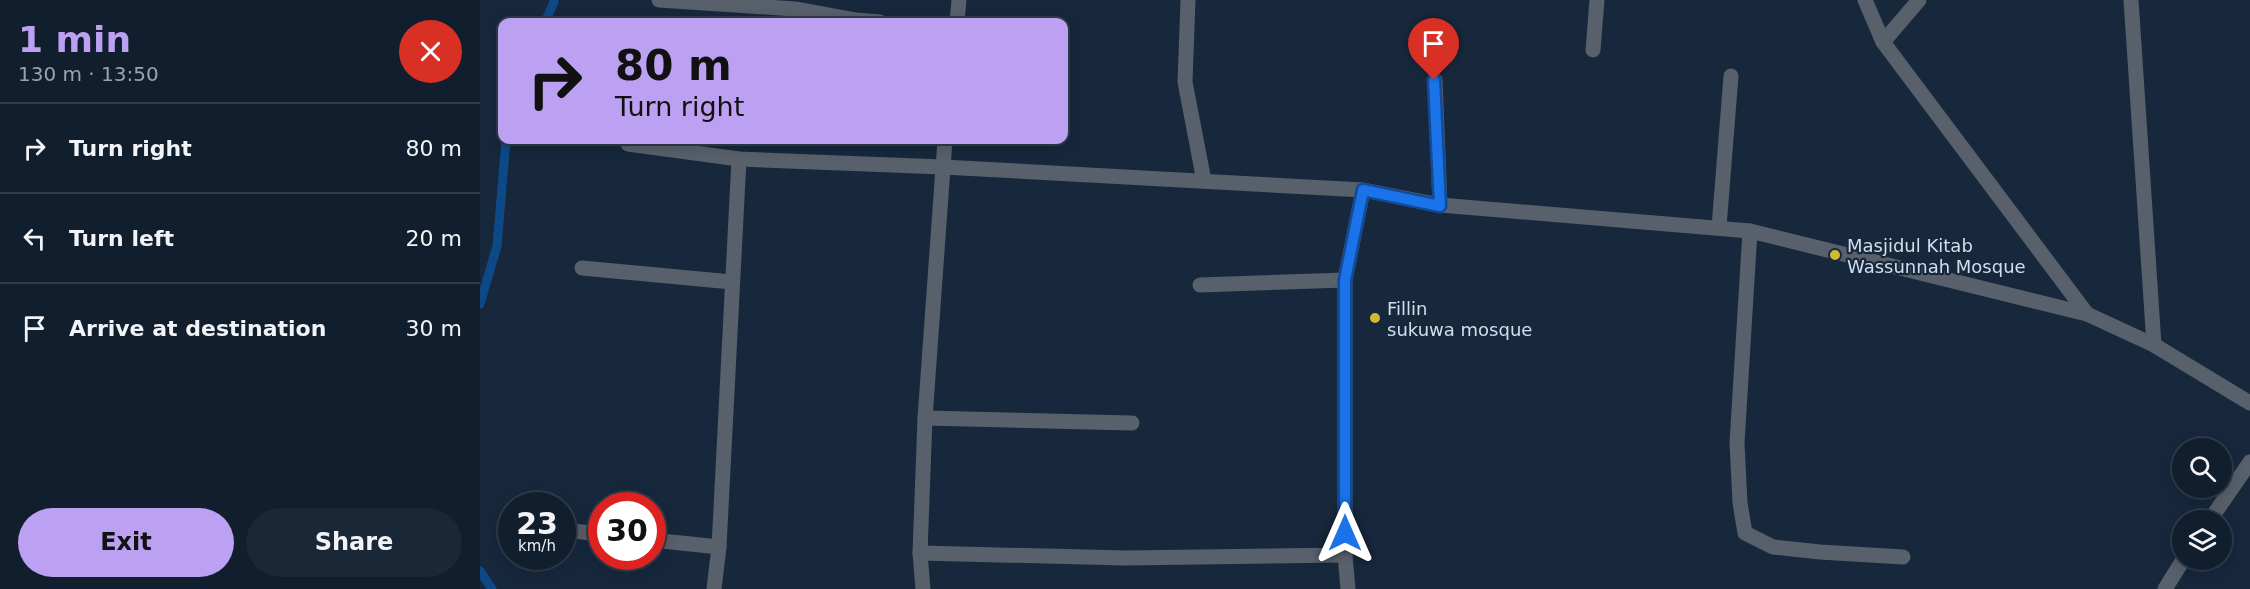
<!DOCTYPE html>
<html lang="en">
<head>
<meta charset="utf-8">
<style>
	body { margin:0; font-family:"DejaVu Sans",sans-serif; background:#1a2736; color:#f1f3f6; height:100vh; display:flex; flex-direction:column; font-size:22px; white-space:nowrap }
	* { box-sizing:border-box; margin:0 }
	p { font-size:20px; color:#9ca2aa }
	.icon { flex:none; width:33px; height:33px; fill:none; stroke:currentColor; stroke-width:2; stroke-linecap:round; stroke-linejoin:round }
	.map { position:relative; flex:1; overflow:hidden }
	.drawer { display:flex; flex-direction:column; background:#111e2e; width:480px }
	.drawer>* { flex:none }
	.banner { position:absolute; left:18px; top:18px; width:570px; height:126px; border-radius:12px; box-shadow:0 3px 15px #0003,0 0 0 2px #303c4a; background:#bca0f2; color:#111; overflow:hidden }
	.buttons { position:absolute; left:1692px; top:438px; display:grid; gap:12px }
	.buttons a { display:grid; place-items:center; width:60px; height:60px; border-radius:50%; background:#111e2e; box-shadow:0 3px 15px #0003,0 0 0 2px #303c4a; font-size:30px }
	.speed { position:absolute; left:18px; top:492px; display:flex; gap:12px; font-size:30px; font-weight:700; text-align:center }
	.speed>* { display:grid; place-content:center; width:78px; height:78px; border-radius:50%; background:#111e2e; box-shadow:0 3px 15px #0003,0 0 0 2px #303c4a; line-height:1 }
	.speed small { font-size:15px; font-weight:400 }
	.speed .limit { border:9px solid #d22; background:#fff; color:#111 }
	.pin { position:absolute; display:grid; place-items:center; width:51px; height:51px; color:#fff; margin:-62px -26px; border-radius:50% 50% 50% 0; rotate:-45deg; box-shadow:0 0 6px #0007 }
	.pin .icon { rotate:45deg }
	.me { position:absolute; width:66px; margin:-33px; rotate:0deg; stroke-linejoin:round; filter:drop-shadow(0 0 4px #0008) }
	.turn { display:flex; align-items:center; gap:21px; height:126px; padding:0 18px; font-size:27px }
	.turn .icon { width:78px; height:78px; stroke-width:2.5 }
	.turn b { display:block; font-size:42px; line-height:51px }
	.round { display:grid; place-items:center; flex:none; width:63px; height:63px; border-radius:32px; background:#1a2736 }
	.head { display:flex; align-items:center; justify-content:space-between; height:102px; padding:0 18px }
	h1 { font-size:36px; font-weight:600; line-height:45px; color:#bca0f2 }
	.primary-button { display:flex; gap:12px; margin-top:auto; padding:12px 18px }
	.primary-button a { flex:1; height:69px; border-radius:36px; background:#bca0f2; color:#111; font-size:24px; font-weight:600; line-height:69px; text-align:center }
	.primary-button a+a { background:#1a2736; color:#f1f3f6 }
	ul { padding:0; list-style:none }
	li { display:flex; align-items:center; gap:18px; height:90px; padding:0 18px; border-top:2px solid #303c4a }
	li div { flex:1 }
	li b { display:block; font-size:22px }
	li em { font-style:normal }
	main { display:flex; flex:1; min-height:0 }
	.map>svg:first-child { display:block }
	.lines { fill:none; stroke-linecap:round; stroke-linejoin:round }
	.stream { stroke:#0e4987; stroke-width:9 }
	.minor { stroke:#58606b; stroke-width:15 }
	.route-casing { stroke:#114b97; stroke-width:15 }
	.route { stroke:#1a73e8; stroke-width:10 }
	.poi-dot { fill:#ceb938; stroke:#17283d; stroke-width:2 }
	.labels { text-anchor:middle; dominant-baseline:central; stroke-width:4.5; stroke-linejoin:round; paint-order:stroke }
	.poi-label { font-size:18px; fill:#d3deec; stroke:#17283d; text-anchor:start }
</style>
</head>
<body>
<main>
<section class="drawer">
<div class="head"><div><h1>1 min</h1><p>130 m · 13:50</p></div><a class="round" style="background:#d93025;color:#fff"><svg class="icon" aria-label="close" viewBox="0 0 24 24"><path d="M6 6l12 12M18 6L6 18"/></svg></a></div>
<ul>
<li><svg class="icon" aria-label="right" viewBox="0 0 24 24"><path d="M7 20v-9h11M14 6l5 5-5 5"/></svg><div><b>Turn right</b></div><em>80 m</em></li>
<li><svg class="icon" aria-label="left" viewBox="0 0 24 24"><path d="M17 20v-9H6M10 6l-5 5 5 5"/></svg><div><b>Turn left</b></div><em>20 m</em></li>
<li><svg class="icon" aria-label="arrive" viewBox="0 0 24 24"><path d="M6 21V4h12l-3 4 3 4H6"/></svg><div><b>Arrive at destination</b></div><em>30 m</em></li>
</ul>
<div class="primary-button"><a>Exit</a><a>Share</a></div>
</section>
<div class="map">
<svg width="1770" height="589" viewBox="0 0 1770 589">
	<rect width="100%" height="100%" fill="#17283d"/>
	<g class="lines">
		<g class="stream">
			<path d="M65,22L74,2V0"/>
			<path d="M0,304L17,246L26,140"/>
			<path d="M0,571L12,589"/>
		</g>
		<g class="minor">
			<path d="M179,0L315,9L375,20L400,22"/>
			<path d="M708,0L705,82L724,181"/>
			<path d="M1385,0L1403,42L1607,314"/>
			<path d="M1651,0L1674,345"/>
			<path d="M477,22L479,0"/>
			<path d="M1403,42L1439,0"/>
			<path d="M1113,50L1117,0"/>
			<path d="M955,80L960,205"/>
			<path d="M148,144L259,159L463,167L883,190L960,205L1270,231L1607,314L1674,345L1770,403"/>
			<path d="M1239,227L1251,76"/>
			<path d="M1270,231L1257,443L1260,503L1265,533L1293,547L1340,552L1423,557"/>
			<path d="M102,268L252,282"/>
			<path d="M720,285L865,280"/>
			<path d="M445,418L652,423"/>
			<path d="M1730,520L1770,462"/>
			<path d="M82,530L122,534"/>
			<path d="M172,540L239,547"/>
			<path d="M440,553L645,558L865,555"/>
			<path d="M234,589L239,547L259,159"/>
			<path d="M443,589L440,553L445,418L465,140"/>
			<path d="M868,589L865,555V280L883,190"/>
			<path d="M1685,589L1703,560"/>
		</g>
	</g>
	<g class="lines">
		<g class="route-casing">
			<path id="route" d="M865,533V280L883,190L960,206L954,80"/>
		</g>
		<use href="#route" class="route"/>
	</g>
	<g class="poi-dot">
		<circle cx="1355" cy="255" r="6"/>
		<circle cx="895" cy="318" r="6"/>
	</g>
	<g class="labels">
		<g class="poi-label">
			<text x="1367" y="245">Masjidul Kitab<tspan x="1367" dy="21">Wassunnah Mosque</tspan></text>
			<text x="907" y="308">Fillin<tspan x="907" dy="21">sukuwa mosque</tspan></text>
		</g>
	</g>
</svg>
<div class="buttons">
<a><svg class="icon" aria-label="search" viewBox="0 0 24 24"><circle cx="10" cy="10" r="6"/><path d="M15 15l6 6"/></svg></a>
<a><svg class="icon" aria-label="layers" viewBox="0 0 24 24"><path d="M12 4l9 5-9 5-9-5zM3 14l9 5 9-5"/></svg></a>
</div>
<div class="speed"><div>23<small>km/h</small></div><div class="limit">30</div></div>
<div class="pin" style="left:954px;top:80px;background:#d93025"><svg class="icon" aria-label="arrive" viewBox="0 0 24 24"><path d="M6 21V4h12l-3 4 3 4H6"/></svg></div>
<svg class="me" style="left:865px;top:533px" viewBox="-20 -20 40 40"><path d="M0-17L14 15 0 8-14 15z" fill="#1a73e8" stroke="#fff" stroke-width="4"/></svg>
<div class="banner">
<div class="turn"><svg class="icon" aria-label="right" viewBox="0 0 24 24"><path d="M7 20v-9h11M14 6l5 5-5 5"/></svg><div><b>80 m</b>Turn right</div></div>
</div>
</div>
</main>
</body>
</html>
